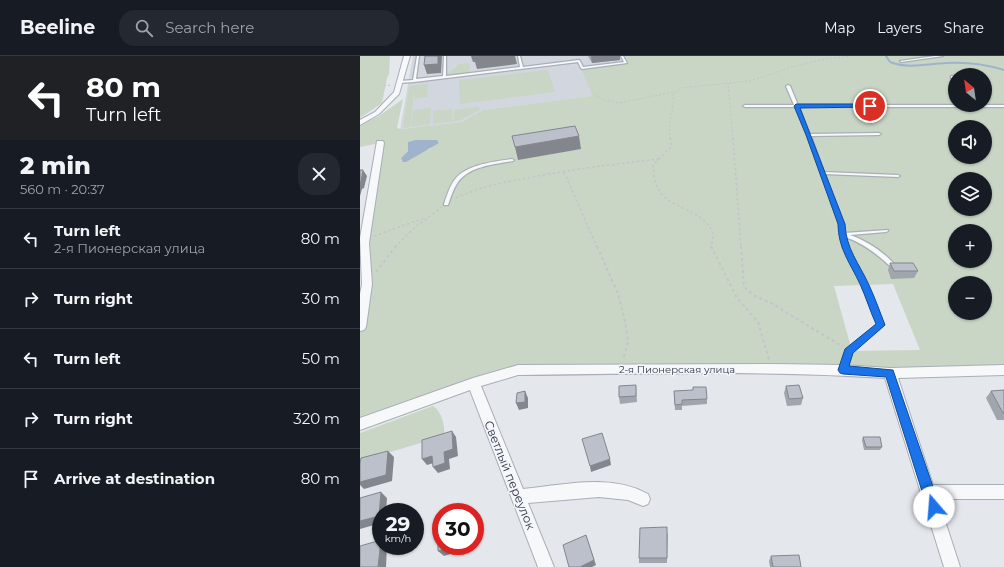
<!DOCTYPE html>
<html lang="en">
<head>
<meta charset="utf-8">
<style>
	body { margin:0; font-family:Montserrat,sans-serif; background:#242831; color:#f1f3f6; height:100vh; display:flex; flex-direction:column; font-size:15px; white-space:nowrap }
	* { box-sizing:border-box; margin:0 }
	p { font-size:13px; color:#9ea1a6 }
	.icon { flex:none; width:22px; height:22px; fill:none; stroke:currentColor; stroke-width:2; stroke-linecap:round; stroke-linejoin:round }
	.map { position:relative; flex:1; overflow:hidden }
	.panel { display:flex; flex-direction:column; background:#171b24; width:360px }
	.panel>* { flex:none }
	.top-card { background:#202124; color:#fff; overflow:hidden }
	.needle { width:26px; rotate:331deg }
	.tools { position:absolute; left:588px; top:12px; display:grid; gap:8px }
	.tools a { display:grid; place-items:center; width:44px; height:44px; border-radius:50%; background:#171b24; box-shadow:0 1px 3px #0004; font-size:20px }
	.speed { position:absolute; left:12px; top:447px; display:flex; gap:8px; font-size:20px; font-weight:700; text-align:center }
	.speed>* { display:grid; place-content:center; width:52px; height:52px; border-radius:50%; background:#171b24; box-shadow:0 1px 3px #0004; line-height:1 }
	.speed small { font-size:10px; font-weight:400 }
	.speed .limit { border:6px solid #d22; background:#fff; color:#111 }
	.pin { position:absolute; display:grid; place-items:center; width:34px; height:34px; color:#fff; margin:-17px; border:2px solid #fff; border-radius:50%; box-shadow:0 1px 4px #0007 }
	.me { position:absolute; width:44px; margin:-22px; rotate:342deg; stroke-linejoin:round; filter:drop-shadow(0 0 3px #0008) }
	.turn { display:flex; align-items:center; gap:14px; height:84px; padding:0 20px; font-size:18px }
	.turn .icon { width:52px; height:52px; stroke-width:2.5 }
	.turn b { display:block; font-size:28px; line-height:34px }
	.round { display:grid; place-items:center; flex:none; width:42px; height:42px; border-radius:16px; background:#242831 }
	.headline { display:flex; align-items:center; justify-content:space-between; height:68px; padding:0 20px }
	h1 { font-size:24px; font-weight:800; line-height:30px }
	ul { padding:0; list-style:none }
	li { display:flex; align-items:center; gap:12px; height:60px; padding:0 20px; border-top:1px solid #363941 }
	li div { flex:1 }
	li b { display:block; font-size:15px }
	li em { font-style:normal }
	header { display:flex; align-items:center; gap:24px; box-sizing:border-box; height:56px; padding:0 20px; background:#171b24; border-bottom:1px solid #363941 }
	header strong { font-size:19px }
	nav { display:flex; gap:22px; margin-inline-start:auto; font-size:14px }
	.search { width:280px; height:36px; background:#242831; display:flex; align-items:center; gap:10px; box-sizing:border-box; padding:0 14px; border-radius:16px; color:#9ea1a6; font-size:15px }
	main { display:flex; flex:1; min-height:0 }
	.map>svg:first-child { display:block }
	.built { fill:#d2d6de }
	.green { fill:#c9d6c5; fill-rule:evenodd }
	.water { fill:#9fb4cc }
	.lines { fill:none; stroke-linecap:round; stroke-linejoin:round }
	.stream { stroke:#9fb4cc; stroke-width:2 }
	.service-casing { stroke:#a9aeb7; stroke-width:2.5 }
	.minor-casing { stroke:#a9aeb7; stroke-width:2 }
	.path-far2 { stroke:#c2c5cb; stroke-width:1; stroke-dasharray:2 2; stroke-linecap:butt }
	.path-far1 { stroke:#c2c5cb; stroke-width:1.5; stroke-dasharray:2.5 2.5; stroke-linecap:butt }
	.path { stroke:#c2c5cb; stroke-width:2; stroke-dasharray:3 3; stroke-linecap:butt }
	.service { fill:#f7f8fa; fill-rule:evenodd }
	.minor { fill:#f7f8fa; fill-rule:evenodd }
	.wall { fill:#a1a5ae }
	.shaded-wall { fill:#83868d }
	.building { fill:#bbc0ca; stroke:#83868d }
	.route { fill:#1a73e8; stroke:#114b97 }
	.labels { text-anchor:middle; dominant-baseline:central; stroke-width:3; stroke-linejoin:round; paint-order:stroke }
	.street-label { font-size:10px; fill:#2b3445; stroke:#f4f6f9 }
	.near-street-label { font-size:12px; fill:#2b3445; stroke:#f4f6f9 }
</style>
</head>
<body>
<header>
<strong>Beeline</strong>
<div class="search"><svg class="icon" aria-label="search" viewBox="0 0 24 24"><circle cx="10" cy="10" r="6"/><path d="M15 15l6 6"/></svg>Search here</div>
<nav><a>Map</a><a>Layers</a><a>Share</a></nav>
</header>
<main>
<section class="panel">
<div class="top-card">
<div class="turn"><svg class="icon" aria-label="left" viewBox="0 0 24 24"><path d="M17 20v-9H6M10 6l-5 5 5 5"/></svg><div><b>80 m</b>Turn left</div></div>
</div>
<div class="headline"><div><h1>2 min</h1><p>560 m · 20:37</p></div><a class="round"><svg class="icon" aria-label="close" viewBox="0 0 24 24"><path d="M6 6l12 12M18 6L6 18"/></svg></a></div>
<ul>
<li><svg class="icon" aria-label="left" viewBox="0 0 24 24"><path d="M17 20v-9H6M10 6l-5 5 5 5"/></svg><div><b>Turn left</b><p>2-я Пионерская улица</p></div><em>80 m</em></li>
<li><svg class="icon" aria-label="right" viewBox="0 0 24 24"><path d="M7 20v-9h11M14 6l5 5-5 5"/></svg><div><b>Turn right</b></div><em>30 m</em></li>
<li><svg class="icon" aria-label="left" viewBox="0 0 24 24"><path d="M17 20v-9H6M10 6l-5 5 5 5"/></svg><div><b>Turn left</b></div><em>50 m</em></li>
<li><svg class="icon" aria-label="right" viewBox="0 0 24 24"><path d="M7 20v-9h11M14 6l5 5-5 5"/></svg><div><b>Turn right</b></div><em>320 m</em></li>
<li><svg class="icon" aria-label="arrive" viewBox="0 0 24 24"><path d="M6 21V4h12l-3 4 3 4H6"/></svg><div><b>Arrive at destination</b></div><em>80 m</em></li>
</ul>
</section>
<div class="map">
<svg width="644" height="511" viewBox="0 0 644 511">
	<rect width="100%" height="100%" fill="#e4e7ec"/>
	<path class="built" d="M53,0H371L232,40L123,54L101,66L40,73Z"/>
	<g class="green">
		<path d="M0,0H30L29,18L27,22L22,47L0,62Z"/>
		<path d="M265,0H644V314H158L0,368V272L3,248L4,187L20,87L0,91V69L19,60L43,43L37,72L40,73L101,66L123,54L231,40L232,38L221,12L269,7ZM595,19H625V49H595ZM595,71H625V101H595ZM55,84H77L70,93L41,102L48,95V86ZM595,123H625V153H595ZM595,175H625V205H595ZM595,227H625V257H595ZM533,228L560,294L492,295L474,230Z"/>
		<path d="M109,7L110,16L85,19L100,8Z"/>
		<path d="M188,14L195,36L100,48L99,24Z"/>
		<path d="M68,28L67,41L54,43V34L50,71L43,72L49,30Z"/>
		<path d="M120,51V53L101,64L94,65V54Z"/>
		<path d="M71,52L70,68L51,71L53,54Z"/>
		<path d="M92,53L93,65L73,68V55Z"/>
		<path d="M73,350C82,356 85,369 84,380L0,405V377Z"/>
	</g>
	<path class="water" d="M55,84H77L79,87L46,106H43L41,102L48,95V86Z"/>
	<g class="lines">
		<path class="stream" d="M526,0L530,6C547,13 567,8 586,7C606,6 625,8 644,14"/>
		<g class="service-casing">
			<g id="service">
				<path d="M57,0H59L56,23L83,20L84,0H86V20L160,11L158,0H160L163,11L219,4L220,5L223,11L264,6L261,0H263L267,7L222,13L221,12L218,6L54,26L39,27L38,26L40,25L53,24Z"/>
				<path d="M575,0H583L541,6L540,5Z"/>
				<path d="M591,20H593L595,23V26L591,22Z"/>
				<path d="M428,29L430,30L438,49H644V51H439L450,78L519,77L521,78L519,79L451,80L464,116L538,119L540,120L538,121L465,118L483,168L484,177L528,174V175L526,176L490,179C507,185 524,196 536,210L533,212L531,211C517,198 503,187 485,181L489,192L503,221L524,269L492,296L486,314L485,316H481L480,314L487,293L518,268C511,253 505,238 499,223C490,203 481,190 479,168L447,79L435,51H385L383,50L385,49H434L426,30Z"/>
				<path d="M152,103L154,104L153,105C135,108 110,110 98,126C93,133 91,141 88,149H84V148C87,139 90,129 96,122C109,108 134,106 152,103Z"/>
			</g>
		</g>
		<g class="minor-casing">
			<g id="minor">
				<path d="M44,0H50L39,38L19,58L0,69V64L15,56L34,36Z"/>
				<path d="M17,85H23L24,87L9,187L12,228L6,271L4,274L0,275V238L2,228L0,182Z"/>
				<path d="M412,308L483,309L530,312L644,309V319L538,322L573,429H644V443H578L600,511H584L525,322C403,314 280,318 158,319L121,330L163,433C203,429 251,417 288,438L290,443L288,448L283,450L268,444L239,441L168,447L194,511H178L110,334L0,374V362L113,322L158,309Z"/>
			</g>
		</g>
		<g class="path-far2">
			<path d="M370,27L368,28L373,83"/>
			<path d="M24,30L31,29"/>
			<path d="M234,38L244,44L259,47L313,36"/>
			<path d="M311,83C306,68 315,54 313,38L321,32L390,25L435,10L465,3L491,0"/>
		</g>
		<g class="path-far1">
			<path d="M310,82L312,90L293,109C294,118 294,128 300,136C311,153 349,156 353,179C354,183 351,187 351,191"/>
			<path d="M373,82L381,191"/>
			<path d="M204,116L237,191"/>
			<path d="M96,142C121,130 145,126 173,121C214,113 256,108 298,103"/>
			<path d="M14,180L64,162"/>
			<path d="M35,191L54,172L82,151"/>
		</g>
		<g class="path">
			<path d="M237,190L258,238L265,265L268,286L263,304"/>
			<path d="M351,190L377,242L398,266L409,304"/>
			<path d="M381,190L384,231L395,240L411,247L483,291"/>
			<path d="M16,216L36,190"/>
		</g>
		<use href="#service" class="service"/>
		<use href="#minor" class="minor"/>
	</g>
	<g class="wall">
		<path d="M228,0H260V4L232,7Z"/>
		<path d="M530,207L558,215L554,222L531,223L528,214Z"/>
		<path d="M276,329L277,346L260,348L259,341Z"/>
		<path d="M426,330L443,342L441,349L427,350L424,337Z"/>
		<path d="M644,334V364H637L626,342L631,335Z"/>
		<path d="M314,335L347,343V348L322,350V354H315Z"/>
		<path d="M503,381L522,391L520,394H504L502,384Z"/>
		<path d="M308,477L307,507H279V502Z"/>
		<path d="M411,500L441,511H410L409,505Z"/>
	</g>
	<g class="shaded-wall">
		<path d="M78,0H82L81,17L67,18L64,9Z"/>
		<path d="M111,0H155L157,8L117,13L115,6H113Z"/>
		<path d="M231,0H260V4L232,7Z"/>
		<path d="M219,80L221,93L158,104L155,91Z"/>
		<path d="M3,114L7,120L4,132L2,133L0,140V126Z"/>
		<path d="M165,335L168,342V352L159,354L156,347Z"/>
		<path d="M92,375L96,381L98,400L89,403L90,413L78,417L73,411L84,396Z"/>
		<path d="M28,395L34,401L32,425L4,433L0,429V426Z"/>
		<path d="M72,400L77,406L67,409L62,403Z"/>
		<path d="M250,403L251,409L231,416L230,410Z"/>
		<path d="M21,436L27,442L26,456H21V467L0,473V465Z"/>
		<path d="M226,479L236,509L232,511H220Z"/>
		<path d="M21,484V490H27L26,511H18Z"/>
		<path d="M95,490H107V493L84,500L78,495Z"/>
	</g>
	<g class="building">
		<path d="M65,0H78V8L64,9Z"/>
		<path d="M114,0H125L114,1Z"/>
		<path d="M215,70L219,80L155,91L152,80Z"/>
		<path d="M0,114H3L1,126H0Z"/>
		<path d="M530,207H553L558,215H534Z"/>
		<path d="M276,329V340L259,341V330Z"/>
		<path d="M439,329L443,342L429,343L426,330Z"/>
		<path d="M333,331H346L347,343L322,344V348L315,349L314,335L333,334Z"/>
		<path d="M644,334V357H643L631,335Z"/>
		<path d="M165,335V346L156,347L157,337Z"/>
		<path d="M92,375L93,393L84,396L85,407L73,411L72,400L62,403V384Z"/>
		<path d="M242,377L250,403L230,410L222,383Z"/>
		<path d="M503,381H520L522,391H506Z"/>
		<path d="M28,395L26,419L0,426V408L1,402Z"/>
		<path d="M21,436L19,460L0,465V442Z"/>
		<path d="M81,466V490H95L78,495V467Z"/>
		<path d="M307,471V502H279L280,472Z"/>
		<path d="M226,479L234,504L220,511H209L203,489Z"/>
		<path d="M21,484L18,511H0V490Z"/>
		<path d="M439,499L441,511H413L411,500Z"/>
	</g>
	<path class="route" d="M436,48H510L513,50L510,51L440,52L485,168C486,193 499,207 509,229C515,242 520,256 525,269L493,297L489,310L533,314L580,451L578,455L574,457L569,455L567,451L526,321L483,318L480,317L478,314L485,293L516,268C510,255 506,241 500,228C490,207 478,192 478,168L446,79L434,50Z"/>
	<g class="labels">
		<g class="street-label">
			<text x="317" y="313">2-я Пионерская улица</text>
		</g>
		<g class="near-street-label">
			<text transform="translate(150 419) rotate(68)">Светлый переулок</text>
		</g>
	</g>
</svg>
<div class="tools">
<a><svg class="needle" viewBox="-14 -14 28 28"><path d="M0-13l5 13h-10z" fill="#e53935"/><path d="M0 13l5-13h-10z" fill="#9ea1a6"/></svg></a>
<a><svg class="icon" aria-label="sound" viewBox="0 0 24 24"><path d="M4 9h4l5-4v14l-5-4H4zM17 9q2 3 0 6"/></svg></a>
<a><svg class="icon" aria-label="layers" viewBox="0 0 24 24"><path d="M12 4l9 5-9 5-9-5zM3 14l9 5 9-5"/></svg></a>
<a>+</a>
<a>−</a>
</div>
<div class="speed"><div>29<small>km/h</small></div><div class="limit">30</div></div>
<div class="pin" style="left:510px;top:50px;background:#d93025"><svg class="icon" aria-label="arrive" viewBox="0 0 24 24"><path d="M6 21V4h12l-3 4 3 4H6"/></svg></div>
<svg class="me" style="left:574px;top:451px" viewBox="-20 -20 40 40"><circle r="19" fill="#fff"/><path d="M0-13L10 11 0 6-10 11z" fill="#1a73e8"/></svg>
</div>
</main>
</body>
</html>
